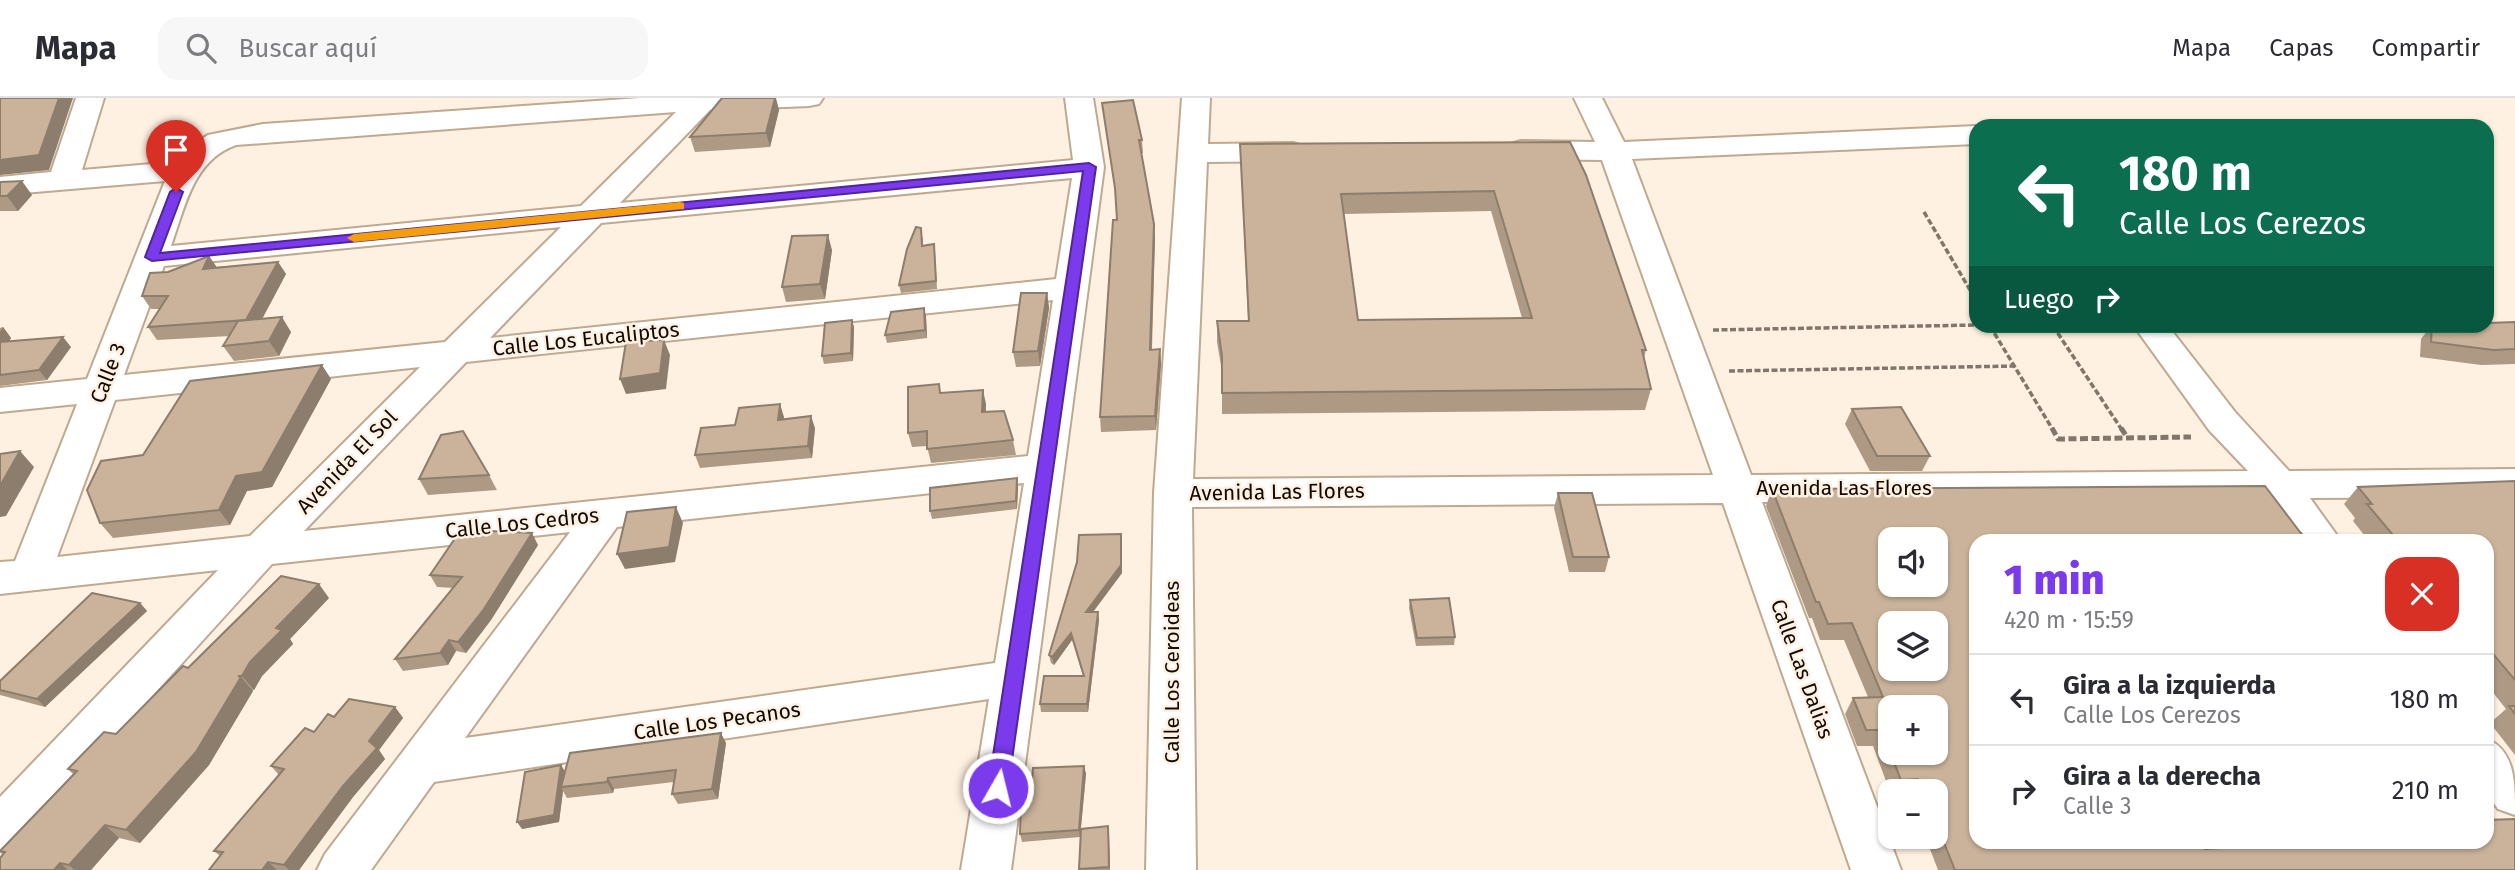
<!DOCTYPE html>
<html lang="es">
<head>
<meta charset="utf-8">
<style>
	body { margin:0; font-family:"Fira Sans",sans-serif; background:#f7f7f7; color:#2b2b33; height:100vh; display:flex; flex-direction:column; font-size:26px; white-space:nowrap }
	* { box-sizing:border-box; margin:0 }
	p { font-size:23px; color:#7c7c81 }
	.icon { flex:none; width:38px; height:38px; fill:none; stroke:currentColor; stroke-width:2; stroke-linecap:round; stroke-linejoin:round }
	.map { position:relative; flex:1; overflow:hidden }
	.side { position:absolute; left:1969px; top:436px; width:525px; height:315px; display:flex; flex-direction:column; background:#fff; border-radius:21px; box-shadow:0 2px 5px #0004 }
	.side>* { flex:none }
	.banner { position:absolute; left:1969px; top:21px; width:525px; height:214px; border-radius:21px; box-shadow:0 2px 5px #0004; background:#0b6e4f; color:#fff; overflow:hidden }
	.buttons { position:absolute; left:1878px; top:429px; display:grid; gap:14px }
	.buttons a { display:grid; place-items:center; width:70px; height:70px; border-radius:14px; background:#fff; box-shadow:0 2px 5px #0004; font-size:35px }
	.pin { position:absolute; display:grid; place-items:center; width:60px; height:60px; color:#fff; margin:-72px -30px; border-radius:50% 50% 50% 0; rotate:-45deg; box-shadow:0 0 7px #0007 }
	.pin .icon { rotate:45deg }
	.me { position:absolute; width:77px; margin:-38px; rotate:8deg; stroke-linejoin:round; filter:drop-shadow(0 0 5px #0008) }
	.turn { display:flex; align-items:center; gap:24px; height:147px; padding:0 35px; font-size:32px }
	.turn .icon { width:91px; height:91px; stroke-width:2.5 }
	.turn b { display:block; font-size:49px; line-height:60px }
	.then { display:flex; align-items:center; height:66px; padding:0 35px; background:#0003; gap:14px; font-size:26px }
	.round { display:grid; place-items:center; flex:none; width:74px; height:74px; border-radius:21px; background:#f7f7f7 }
	.overview { display:flex; align-items:center; justify-content:space-between; height:119px; padding:0 35px }
	h1 { font-size:42px; font-weight:800; line-height:52px; color:#7c3aed }
	ul { padding:0; list-style:none }
	li { display:flex; align-items:center; gap:21px; height:91px; padding:0 35px; border-top:2px solid #e1e1e2 }
	li div { flex:1 }
	li b { display:block; font-size:26px }
	li em { font-style:normal }
	header { display:flex; align-items:center; gap:42px; box-sizing:border-box; height:98px; padding:0 35px; background:#fff; border-bottom:2px solid #e1e1e2 }
	header strong { font-size:33px }
	nav { display:flex; gap:38px; margin-inline-start:auto; font-size:24px }
	.search { width:490px; height:63px; background:#f7f7f7; display:flex; align-items:center; gap:18px; box-sizing:border-box; padding:0 24px; border-radius:21px; color:#7c7c81; font-size:26px }
	.map>svg:first-child { display:block }
	.lines { fill:none; stroke-linecap:round; stroke-linejoin:round }
	.minor-casing { stroke:#bfa991; stroke-width:4 }
	.path-far1 { stroke:#81766b; stroke-width:3.5; stroke-dasharray:6 2.5; stroke-linecap:butt }
	.path { stroke:#81766b; stroke-width:5; stroke-dasharray:8 3.5; stroke-linecap:butt }
	.minor { fill:#fff; fill-rule:evenodd }
	.wall { fill:#ae9a84; fill-rule:evenodd }
	.shaded-wall { fill:#8d7d6c }
	.building { fill:#cab39a; stroke:#8d7d6c; stroke-width:2; fill-rule:evenodd }
	.route { fill:#7c3aed; stroke:#51269a; stroke-width:2 }
	.slow { fill:#f59e0b }
	.labels { text-anchor:middle; dominant-baseline:central; stroke-width:5; stroke-linejoin:round; paint-order:stroke }
	.street-label { font-size:21px; fill:#110a03; stroke:#fff1e1 }
</style>
</head>
<body>
<header>
<strong>Mapa</strong>
<div class="search"><svg class="icon" aria-label="search" viewBox="0 0 24 24"><circle cx="10" cy="10" r="6"/><path d="M15 15l6 6"/></svg>Buscar aquí</div>
<nav><a>Mapa</a><a>Capas</a><a>Compartir</a></nav>
</header>
<div class="map">
<svg width="2515" height="772" viewBox="0 0 2515 772">
	<rect width="100%" height="100%" fill="#fff1e1"/>
	<g class="lines">
		<g class="minor-casing">
			<g id="minor">
				<path d="M76,0H104L82,72L175,64L192,47L208,37L263,26L640,0H823L819,6L809,8L710,12L620,105L1073,62L1065,0H1093L1104,69L1011,772H961L989,601L434,684L371,772H317L325,756L570,434L272,466L17,747L0,753V699L218,472L0,496V464L15,463L77,306L0,314V290L87,281L165,83L0,97V79L51,74ZM676,14L581,108L171,148C185,109 193,62 236,47ZM1072,80L1056,181L490,240L601,125ZM561,129L445,244L124,277L164,168ZM1053,202L1028,358L304,433L466,264ZM420,269L250,438L57,459L115,302ZM1024,385L995,565L465,640L617,429Z"/>
				<path d="M1182,0H1210L1208,46L1293,45L1303,48L1308,54L1303,60L1293,63L1207,64L1193,381L1713,377L1602,62L1521,61L1511,58L1506,52L1511,46L1521,43L1595,44L1574,0H1602L1624,44L1976,28V46L1632,61L1751,377L2248,373L2209,332L2134,228H2168L2235,314L2289,373L2515,371V399L2310,400L2341,443H2299L2268,400L1762,404L1901,772H1851L1723,405L1192,409L1196,772H1146L1154,395Z"/>
				<path d="M2487,641C2515,653 2515,683 2515,717L2498,711L2487,696Z"/>
			</g>
		</g>
		<g class="path-far1">
			<path d="M1924,114L1976,202"/>
			<path d="M1990,228L2053,332"/>
			<path d="M2053,228L2122,332"/>
			<path d="M1713,232L1976,227"/>
			<path d="M1729,273L2015,268"/>
		</g>
		<g class="path">
			<path d="M2052,330L2058,341L2191,339"/>
			<path d="M2121,330L2127,339"/>
		</g>
		<use href="#minor" class="minor"/>
	</g>
	<g class="wall">
		<path d="M1102,5L1142,42L1143,55H1141L1155,140L1152,252L1160,251L1161,266L1156,332L1101,334L1100,319L1117,122L1116,100Z"/>
		<path d="M779,12L770,49L695,54L690,39Z"/>
		<path d="M1570,44L1646,252L1644,260L1651,291L1645,312L1222,316V274L1217,244V223H1248L1240,46ZM1491,113L1522,220L1358,222L1343,116Z"/>
		<path d="M0,84L32,97L18,113H0Z"/>
		<path d="M923,138V148L935,154L937,191L901,195L899,187Z"/>
		<path d="M832,152L825,201L786,204L782,189Z"/>
		<path d="M209,158L216,169L278,164L286,176L262,221L291,234L279,258L234,263L223,248L230,238L157,242L148,229L160,211H151L142,198L168,174Z"/>
		<path d="M1047,195L1049,210L1040,268L1016,269L1013,254Z"/>
		<path d="M926,218L927,240L887,245L885,237Z"/>
		<path d="M2515,224V266L2481,267L2420,259L2421,241L2431,228H2487Z"/>
		<path d="M3,229L11,240L9,243L71,249L47,282L0,288V230Z"/>
		<path d="M854,229L853,263L824,266L822,258Z"/>
		<path d="M331,281L272,389L247,393L230,427L113,440L100,425L143,357Z"/>
		<path d="M941,295L986,306V314L1013,342L1016,357L931,365L927,348L912,349L908,335Z"/>
		<path d="M1852,311L1930,358L1922,373H1870L1845,326Z"/>
		<path d="M784,319V321L815,330L812,360L700,370L695,357L735,327Z"/>
		<path d="M489,377L497,392L428,397L419,381Z"/>
		<path d="M2515,383V657L2490,625L2506,611L2487,587V443H2369L2353,423L2355,420L2344,406L2358,389Z"/>
		<path d="M1018,388L1017,411L932,421L930,413Z"/>
		<path d="M1772,391L1976,443V744L2205,751L2253,748L2250,744H2487L2515,772H1938L1925,738H1936V693H1890V694L1873,648H1857L1845,616L1853,600L1868,599L1844,542H1820L1812,520H1809L1766,408Z"/>
		<path d="M1558,395L1609,459L1605,474H1569L1554,410Z"/>
		<path d="M1122,444V475L1093,514H1098L1099,522L1088,614H1041L1040,606L1083,578L1072,542L1054,567L1051,565L1049,557Z"/>
		<path d="M538,447L491,522L466,555L456,553L448,567L403,573L395,561L454,490L437,489L430,477Z"/>
		<path d="M329,500L290,541L293,546L262,578L254,592H252L253,593L209,667L140,745L119,740L91,772H0L3,757L0,754L73,676L68,671L116,636L188,570Z"/>
		<path d="M1410,502L1455,539L1454,547L1416,548L1409,510Z"/>
		<path d="M140,505L147,513L45,609L0,597V583Z"/>
		<path d="M395,609L403,620L379,652L385,661L353,699L299,772H209L220,758L214,753L279,677L271,668L334,619Z"/>
		<path d="M726,645L718,701L678,706L672,696L674,684L614,691L613,695L567,700L563,693L559,724L522,731L565,674Z"/>
		<path d="M1084,668L1086,676L1080,739L1022,744L1020,736Z"/>
		<path d="M1108,728L1110,772H1080L1081,731Z"/>
	</g>
	<g class="shaded-wall">
		<path d="M59,0H73L49,72L0,77V62Z"/>
		<path d="M775,0H776L779,12L770,49L766,35Z"/>
		<path d="M22,83L32,97L18,113L7,98Z"/>
		<path d="M1154,126L1155,140L1151,266L1150,252Z"/>
		<path d="M828,137L832,152L825,201L820,186Z"/>
		<path d="M209,158L218,171H203Z"/>
		<path d="M278,164L286,176L254,236L246,223Z"/>
		<path d="M1047,195L1049,210L1040,268L1038,253Z"/>
		<path d="M924,210L926,218L927,240L925,232Z"/>
		<path d="M282,219L291,234L279,258L269,243Z"/>
		<path d="M852,222L854,229L853,263L851,255Z"/>
		<path d="M3,229L11,240L3,255L0,251V234Z"/>
		<path d="M63,239L71,249L47,282L39,272Z"/>
		<path d="M664,242L670,257L666,291L626,296L620,281Z"/>
		<path d="M1160,251L1161,266L1156,332L1155,318Z"/>
		<path d="M322,267L331,281L272,389L247,393L230,427L219,412L236,378Z"/>
		<path d="M983,292L986,306L985,329L982,314Z"/>
		<path d="M780,306L784,319L782,334L778,322Z"/>
		<path d="M811,318L815,330L812,360L808,348Z"/>
		<path d="M20,353L34,369L6,418L0,419V388Z"/>
		<path d="M1017,380L1018,388L1017,411L1016,403Z"/>
		<path d="M676,409L683,425L675,464L625,471L617,456Z"/>
		<path d="M532,435L538,447L491,522L466,555L458,544Z"/>
		<path d="M1121,436L1122,475L1087,522L1086,514Z"/>
		<path d="M319,486L329,500L290,541L293,546L262,578L254,592L242,578L250,564L276,530Z"/>
		<path d="M140,505L147,513L45,609L37,601Z"/>
		<path d="M1098,514L1099,522L1088,614L1087,606Z"/>
		<path d="M1071,535L1072,542L1054,567L1052,559Z"/>
		<path d="M449,542L456,553L448,567L440,555Z"/>
		<path d="M241,579L253,593L209,667L140,745L126,732Z"/>
		<path d="M395,609L403,620L379,652L385,661L353,699L299,772H289L284,767L369,643Z"/>
		<path d="M721,635L726,645L718,701L712,691Z"/>
		<path d="M561,667L566,675L561,689L563,693L559,724L522,731L517,724Z"/>
		<path d="M1084,668L1086,676L1080,739L1079,732Z"/>
		<path d="M608,680L614,691L613,695L607,684Z"/>
		<path d="M105,727L119,740L91,772H74L69,767Z"/>
		<path d="M1108,728L1109,735L1110,772L1109,769Z"/>
		<path d="M268,764L277,772H262Z"/>
		<path d="M60,765L68,772H54Z"/>
	</g>
	<g class="building">
		<path d="M0,0H59L39,57L0,62Z"/>
		<path d="M722,0H775L766,35L690,39Z"/>
		<path d="M1133,2L1142,42H1139L1154,126L1150,252L1160,251L1155,318L1100,319L1113,122H1117L1115,90L1102,5Z"/>
		<path d="M1570,44L1586,77L1646,252H1642L1651,291L1222,295V258L1217,223H1249L1240,46ZM1494,93L1532,220L1358,222L1341,96Z"/>
		<path d="M22,83L7,98H0V84Z"/>
		<path d="M916,129L921,130L922,148L934,146L936,183L899,187L907,151Z"/>
		<path d="M828,137L820,186L782,189L792,138Z"/>
		<path d="M209,158L203,171L278,164L246,222L148,229L168,198H142L150,175L168,174Z"/>
		<path d="M1021,195H1047L1038,253L1013,254Z"/>
		<path d="M924,210L925,232L885,237L891,214Z"/>
		<path d="M282,219L269,243L223,248L238,223Z"/>
		<path d="M852,222L851,255L822,258L825,225Z"/>
		<path d="M2515,224V251L2493,252L2431,244L2432,228H2487V225Z"/>
		<path d="M63,239L39,272L0,277V244Z"/>
		<path d="M664,242L660,275L620,281L626,244Z"/>
		<path d="M322,267L262,374L236,378L219,412L100,425L87,392L101,363L143,357L190,283Z"/>
		<path d="M939,286L940,295L983,292L982,314L1004,313L1013,342L927,351V333L908,335V289Z"/>
		<path d="M780,306L778,322L811,318L808,348L695,357L701,330L735,327L739,310Z"/>
		<path d="M1901,309L1930,358H1877L1852,311Z"/>
		<path d="M463,333L489,377L419,381L441,337Z"/>
		<path d="M20,353L0,388V356Z"/>
		<path d="M1017,380L1016,403L930,413V390Z"/>
		<path d="M2515,383V582L2487,549V443H2398L2367,406H2372L2358,389Z"/>
		<path d="M2265,388L2300,434L2308,443H1976V744H2201L2205,751L2277,747L2275,744H2487V722L2515,721V772H1955L1936,725V693H1923L1918,681L1901,682L1890,654H1936V609H1890V653L1882,632H1866L1853,600L1883,599L1852,525L1828,526L1819,504H1816L1772,391ZM1890,441H1936V486H1890ZM1890,525H1936V570H1890Z"/>
		<path d="M1558,395H1592L1609,459H1573Z"/>
		<path d="M676,409L669,449L617,456L627,414Z"/>
		<path d="M490,433L532,435L484,511L458,544L449,542L440,555L395,561L462,479L430,477L458,436Z"/>
		<path d="M1121,436V467L1086,514H1098L1087,606H1040L1044,578H1084L1071,535L1052,559L1049,557L1077,464L1079,437Z"/>
		<path d="M281,478L319,486L276,530L282,532L250,564L242,578H238L241,579L196,654L126,732L105,727L69,767L60,765L54,772H0V760L5,754L0,753L77,673L68,671L104,634L116,636L183,568L188,570Z"/>
		<path d="M92,495L140,505L37,601L0,592V583Z"/>
		<path d="M1449,500L1455,539L1417,540L1410,502Z"/>
		<path d="M349,601L395,609L369,643L377,650L343,688L284,767L268,764L262,772H209L223,754L214,753L284,671L271,668L305,630L314,634L328,616L334,619Z"/>
		<path d="M2509,608H2515V616Z"/>
		<path d="M721,635L712,691L672,696L676,672L608,680L607,684L561,689L570,655Z"/>
		<path d="M561,667L554,717L517,724L525,674Z"/>
		<path d="M1084,668L1079,732L1020,736L1021,706L1030,705L1033,670Z"/>
		<path d="M1108,728L1109,769L1079,771L1081,731Z"/>
	</g>
	<path class="route" d="M1089,65L1096,69L1008,690L1005,696L998,698L991,696L988,690L1083,73L152,163L145,159L170,94L176,90L183,94L160,155Z"/>
	<path class="slow" d="M680,104L684,105V111L354,144L347,140L354,136Z"/>
	<g class="labels">
		<g class="street-label">
			<text transform="translate(586 241) rotate(-6)">Calle Los Eucaliptos</text>
			<text transform="translate(108 275) rotate(-69)">Calle 3</text>
			<text transform="translate(347 364) rotate(-46)">Avenida El Sol</text>
			<text x="1844" y="390">Avenida Las Flores</text>
			<text transform="translate(1277 394) rotate(-1)">Avenida Las Flores</text>
			<text transform="translate(522 425) rotate(-6)">Calle Los Cedros</text>
			<text transform="translate(1802 571) rotate(70)">Calle Las Dalias</text>
			<text transform="translate(1172 574) rotate(-90)">Calle Los Ceroideas</text>
			<text transform="translate(717 623) rotate(-8)">Calle Los Pecanos</text>
		</g>
	</g>
</svg>
<div class="buttons">
<a><svg class="icon" aria-label="sound" viewBox="0 0 24 24"><path d="M4 9h4l5-4v14l-5-4H4zM17 9q2 3 0 6"/></svg></a>
<a><svg class="icon" aria-label="layers" viewBox="0 0 24 24"><path d="M12 4l9 5-9 5-9-5zM3 14l9 5 9-5"/></svg></a>
<a>+</a>
<a>−</a>
</div>
<div class="pin" style="left:176px;top:94px;background:#d93025"><svg class="icon" aria-label="arrive" viewBox="0 0 24 24"><path d="M6 21V4h12l-3 4 3 4H6"/></svg></div>
<svg class="me" style="left:998px;top:690px" viewBox="-20 -20 40 40"><circle r="17" fill="#7c3aed" stroke="#fff" stroke-width="3"/><path d="M0-11L8 9 0 5-8 9z" fill="#fff"/></svg>
<div class="banner">
<div class="turn"><svg class="icon" aria-label="left" viewBox="0 0 24 24"><path d="M17 20v-9H6M10 6l-5 5 5 5"/></svg><div><b>180 m</b>Calle Los Cerezos</div></div>
<div class="then">Luego<svg class="icon" aria-label="right" viewBox="0 0 24 24"><path d="M7 20v-9h11M14 6l5 5-5 5"/></svg></div>
</div>
<section class="side">
<div class="overview"><div><h1>1 min</h1><p>420 m · 15:59</p></div><a class="round" style="background:#d93025;color:#fff"><svg class="icon" aria-label="close" viewBox="0 0 24 24"><path d="M6 6l12 12M18 6L6 18"/></svg></a></div>
<ul>
<li><svg class="icon" aria-label="left" viewBox="0 0 24 24"><path d="M17 20v-9H6M10 6l-5 5 5 5"/></svg><div><b>Gira a la izquierda</b><p>Calle Los Cerezos</p></div><em>180 m</em></li>
<li><svg class="icon" aria-label="right" viewBox="0 0 24 24"><path d="M7 20v-9h11M14 6l5 5-5 5"/></svg><div><b>Gira a la derecha</b><p>Calle 3</p></div><em>210 m</em></li>
</ul>
</section>
</div>
</body>
</html>
